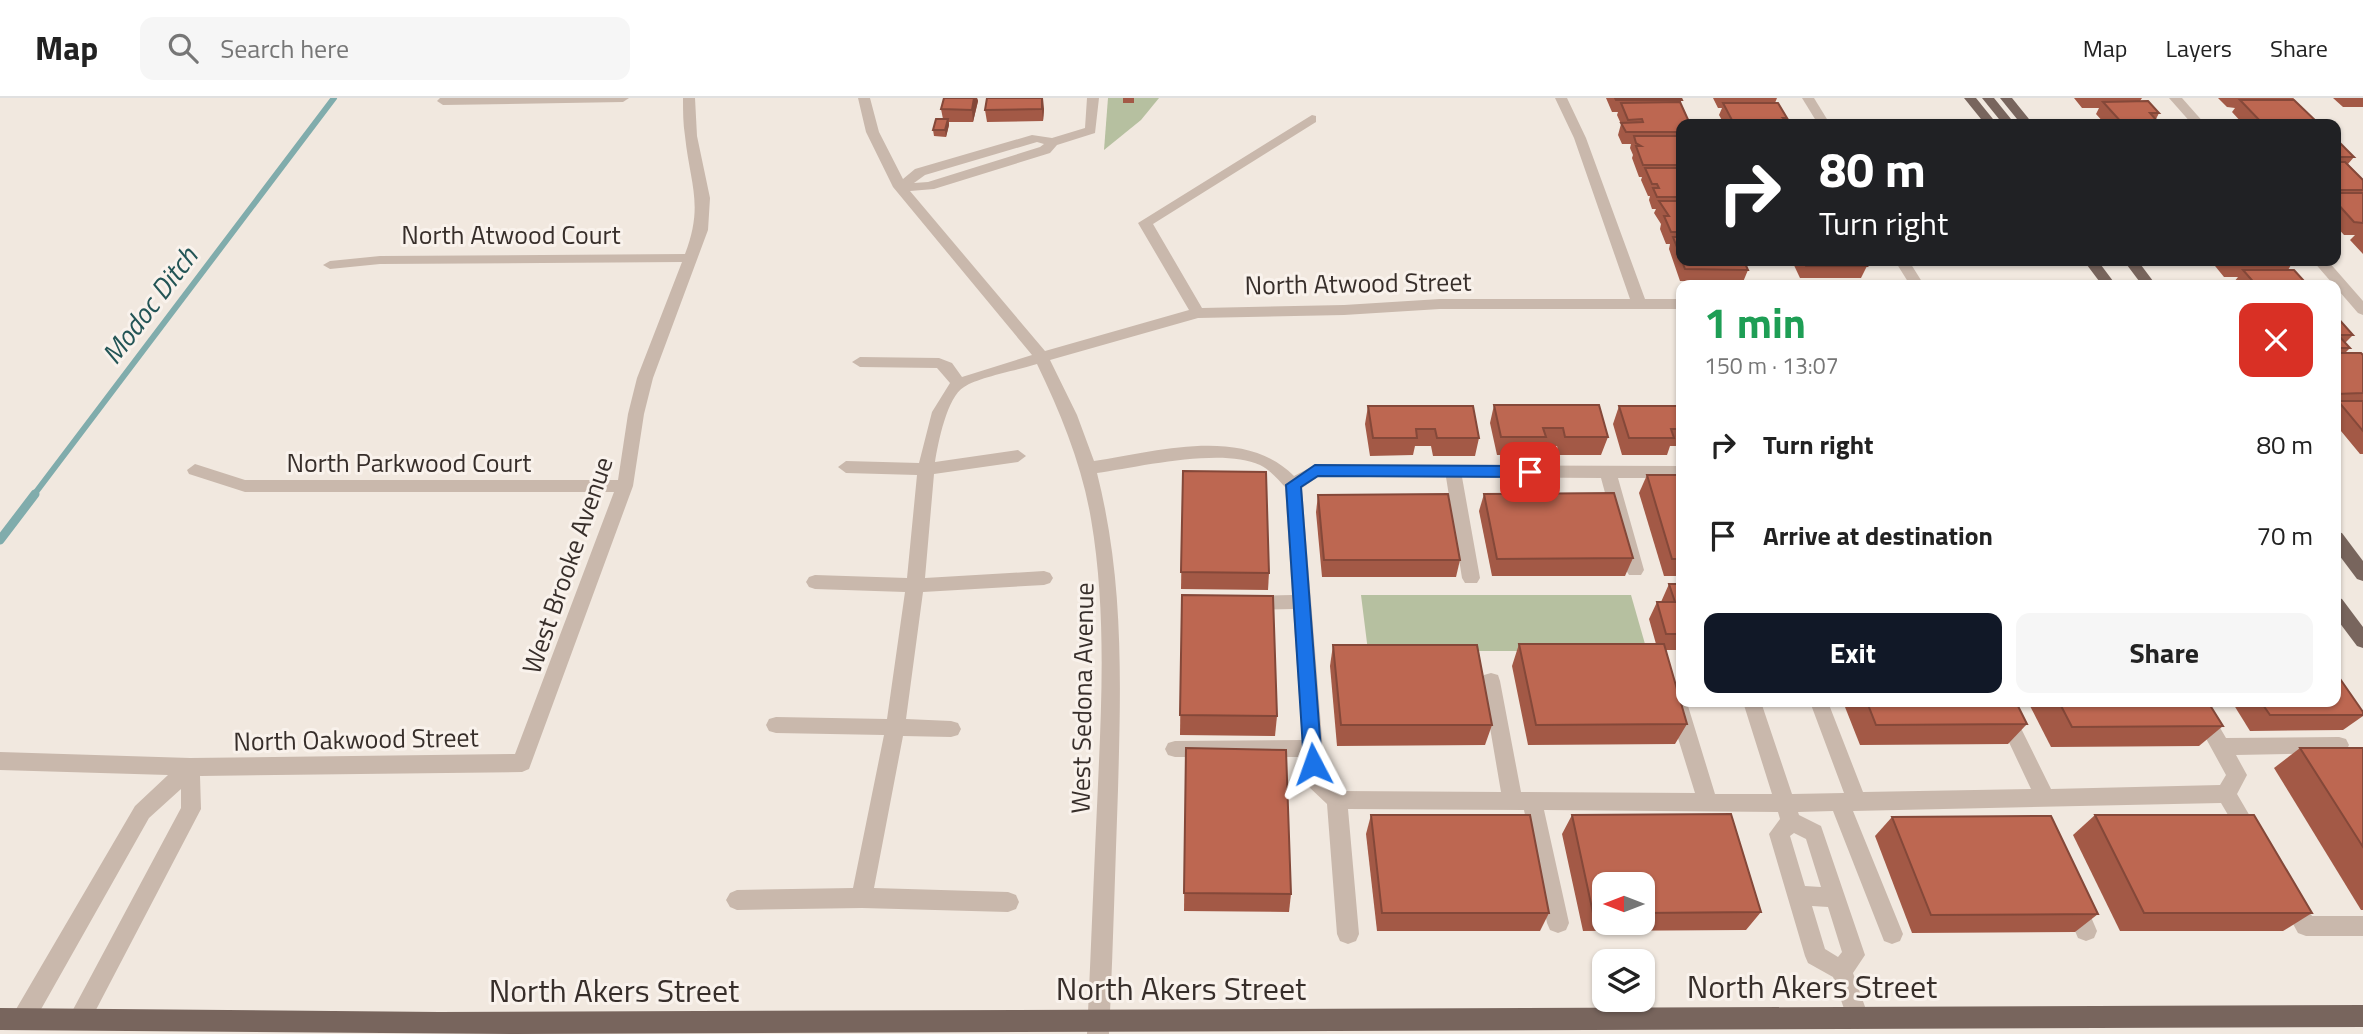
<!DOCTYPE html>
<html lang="en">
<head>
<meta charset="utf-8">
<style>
	body { margin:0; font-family:"Titillium Web",sans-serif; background:#f6f6f6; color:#222; height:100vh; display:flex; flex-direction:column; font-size:26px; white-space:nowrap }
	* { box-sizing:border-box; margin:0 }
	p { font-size:23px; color:#767676 }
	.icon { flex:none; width:38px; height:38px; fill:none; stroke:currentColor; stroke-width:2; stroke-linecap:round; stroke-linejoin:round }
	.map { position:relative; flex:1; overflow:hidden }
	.drawer { position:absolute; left:1676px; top:182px; width:665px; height:427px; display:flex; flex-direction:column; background:#fff; border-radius:14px; box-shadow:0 2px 5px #0004 }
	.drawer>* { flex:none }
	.top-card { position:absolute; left:1676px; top:21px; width:665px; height:147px; border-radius:14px; box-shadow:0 2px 5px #0004; background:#202124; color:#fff; overflow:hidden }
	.needle { width:46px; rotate:270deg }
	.controls { position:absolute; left:1592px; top:774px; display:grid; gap:14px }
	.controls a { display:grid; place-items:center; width:63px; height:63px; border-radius:14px; background:#fff; box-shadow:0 2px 5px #0004; font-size:35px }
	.pin { position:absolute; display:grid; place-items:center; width:60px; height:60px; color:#fff; margin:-30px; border-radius:14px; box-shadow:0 4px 10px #0006 }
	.me { position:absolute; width:77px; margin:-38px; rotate:356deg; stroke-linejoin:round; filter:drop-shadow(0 0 5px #0008) }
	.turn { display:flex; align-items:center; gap:24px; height:147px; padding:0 28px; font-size:32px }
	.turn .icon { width:91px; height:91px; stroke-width:2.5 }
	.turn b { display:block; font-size:49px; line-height:60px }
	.round { display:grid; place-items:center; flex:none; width:74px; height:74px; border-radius:14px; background:#f6f6f6 }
	.overview { display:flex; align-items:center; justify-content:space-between; height:119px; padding:0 28px }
	h1 { font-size:42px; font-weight:700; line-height:52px; color:#1e9e55 }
	.primary-button { display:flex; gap:14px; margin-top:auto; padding:14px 28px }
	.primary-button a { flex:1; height:80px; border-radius:14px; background:#111827; color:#fff; font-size:28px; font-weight:700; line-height:80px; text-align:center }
	.primary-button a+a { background:#f6f6f6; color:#222 }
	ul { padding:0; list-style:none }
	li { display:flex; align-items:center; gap:21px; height:91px; padding:0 28px }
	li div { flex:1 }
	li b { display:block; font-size:26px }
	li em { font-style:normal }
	header { display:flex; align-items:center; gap:42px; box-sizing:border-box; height:98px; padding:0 35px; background:#fff; border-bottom:2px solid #e0e0e0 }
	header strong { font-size:33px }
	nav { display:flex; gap:38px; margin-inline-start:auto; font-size:24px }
	.search { width:490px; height:63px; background:#f6f6f6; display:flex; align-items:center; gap:18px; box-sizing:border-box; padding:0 24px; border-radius:14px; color:#767676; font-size:26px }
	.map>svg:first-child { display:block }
	.green { fill:#b6c0a0 }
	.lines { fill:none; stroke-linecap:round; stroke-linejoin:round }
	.stream-far1 { stroke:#80acac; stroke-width:6 }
	.stream { stroke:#80acac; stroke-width:9 }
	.minor { fill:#c9b8ac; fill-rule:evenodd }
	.major { fill:#78655d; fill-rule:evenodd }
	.wall { fill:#a35946; fill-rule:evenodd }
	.shaded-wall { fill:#844839 }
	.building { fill:#bd6751; stroke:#844839; stroke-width:2 }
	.route { fill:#1a73e8; stroke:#114b97; stroke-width:2 }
	.labels { text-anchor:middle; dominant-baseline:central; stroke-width:6; stroke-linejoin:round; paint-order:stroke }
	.street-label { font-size:26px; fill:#372e2a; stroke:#f9f2ec }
	.water-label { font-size:28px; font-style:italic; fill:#235556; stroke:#f9f2ec }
	.near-street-label { font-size:32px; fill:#372e2a; stroke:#f9f2ec }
</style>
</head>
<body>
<header>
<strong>Map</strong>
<div class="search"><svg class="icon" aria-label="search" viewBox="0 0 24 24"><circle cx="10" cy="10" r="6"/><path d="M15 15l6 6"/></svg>Search here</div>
<nav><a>Map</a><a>Layers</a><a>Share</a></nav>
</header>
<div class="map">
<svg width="2363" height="936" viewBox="0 0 2363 936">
	<rect width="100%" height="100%" fill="#f1e8df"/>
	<g class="green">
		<path d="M1108,0H1159L1141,22L1104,52Z"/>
		<path d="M1361,497H1631L1647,553H1368Z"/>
	</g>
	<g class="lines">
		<path class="stream-far1" d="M33,398L334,0"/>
		<path class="stream" d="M0,442L35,396"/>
		<g class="minor">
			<path d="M440,0H629L623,4L443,7L437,3Z"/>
			<path d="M683,0H695L697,38L710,100L708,132L653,280L644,316L633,388L529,671L522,674L200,678L201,711L87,929L79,932L71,929L68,921L181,710V691L149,720L31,929L23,932L15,929L12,921L15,913L135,708L168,677L0,672V654L190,660L515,656L614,394H245L189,376L187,372L195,366L245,382H618L628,316L637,280L682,164L380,166L330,171L323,167L330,163L380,158L685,156C704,107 690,86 685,38C683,26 683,13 683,0Z"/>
			<path d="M858,0H870L879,34L903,81L915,71L1032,37L1052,40L1085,30L1087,0H1099L1095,35L1057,47L1050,55L934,91L910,93L1045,253L1189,212L1138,125L1312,17L1316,18V24L1153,126L1202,210L1344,207L1440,201H1630L1574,40L1555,0H1567L1586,40L1645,201H1682V211H1440L1344,217L1198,220L1050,262L1077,317L1094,363C1156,354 1244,327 1294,378L1315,367L1682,368V380H1618L1644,472L1641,477H1629L1626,472L1601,380L1462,379L1480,480L1477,485H1465L1462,480L1446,379H1318L1302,390L1325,678L1341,693L1501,694L1482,583L1484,577L1491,575L1498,577L1500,583L1521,694L1695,695L1668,608L1671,602L1678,600L1688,608L1715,696H1772L1743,604H1761L1792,696L1844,695L1810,604H1828L1863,694L2031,691L1990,604H2008L2051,691L2220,687L2226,677L2186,604H2205L2226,640L2339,639L2346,641L2349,647L2346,653L2339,655L2236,657L2247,677L2237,696L2261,737L2258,744L2251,746L2244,744L2221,705L1853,713L1903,836L1900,843L1892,846L1884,843L1833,713L1798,714L1799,717L1821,728L1865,857L1853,875L1869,920L1866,928L1858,931L1850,928L1833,879L1808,865L1805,858L1769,736L1780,721L1778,714L1544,712L1569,825L1566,832L1558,835L1550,832L1547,825L1524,712L1348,711L1359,836L1356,843L1348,846L1340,843L1337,836L1327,706L1308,688L1303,659H1175L1168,657L1165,651L1168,645L1175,643L1302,642L1293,511L1251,512L1245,510L1242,505L1245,500L1251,498L1292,497L1285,389C1278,381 1270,372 1260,367C1222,349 1138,369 1097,375C1124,482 1121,582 1118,692C1115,773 1113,855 1109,936H1087C1091,853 1094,770 1098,686C1102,598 1106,509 1091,421C1082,367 1061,316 1037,266C1019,272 979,279 964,289C947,299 938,345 935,364L1018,352L1026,358L1018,364L934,376L925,480L1044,473L1050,475L1053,480L1050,485L1044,487L923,494L906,621L951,623L958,625L961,631L958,637L951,639L903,638L874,790L1008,794L1016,797L1019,804L1016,811L1008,814L862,810L737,812L730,809L726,802L730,795L737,792L853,790L884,637L776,635L769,633L766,627L769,621L776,619L887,621L905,494L815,491L809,489L806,484L809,479L815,477L907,480L917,377L846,375L838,369L846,363L919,365L932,314L950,285L937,270L860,269L852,264L860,259L939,260L952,265L962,279L1032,257L893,89L866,34ZM1037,44L1044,46L1040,49L928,84L914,85L925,77ZM1794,735L1806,741L1821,789L1805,788L1790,738ZM1812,808L1828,809L1842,854L1838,859L1825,851Z"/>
			<path d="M1802,0H1814L1830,26H1818Z"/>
			<path d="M2169,0H2182L2205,26H2192Z"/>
			<path d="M1895,163H1909L1924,187H1910Z"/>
			<path d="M2313,163H2328L2363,203V217L2358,215Z"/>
			<path d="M2290,790L2297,793L2312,818H2363V838H2306L2298,835L2279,800L2283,793Z"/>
			<path d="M2074,795L2082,798L2097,833L2094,840L2086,843L2078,840L2063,805L2066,798Z"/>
		</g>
		<g class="major">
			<path d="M1964,0H1976L1997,26H1985Z"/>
			<path d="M1982,0H1994L2015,26H2003Z"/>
			<path d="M2000,0H2012L2033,26H2021Z"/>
			<path d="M2084,163H2098L2116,187H2102Z"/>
			<path d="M2124,163H2138L2156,187H2142Z"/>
			<path d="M2336,434L2342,435L2363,463V483L2357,481L2336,453Z"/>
			<path d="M2336,499L2342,501L2363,529V550L2357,548L2336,520Z"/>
			<path d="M2363,907V929L517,936L0,932V910L439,914Z"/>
		</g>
	</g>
	<g class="wall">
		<path d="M944,0H977L978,3L973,24H949V27L946,39L934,38L933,32L943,21L941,11Z"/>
		<rect x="1123" y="0" width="11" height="5"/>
		<path d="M1606,0H1681L1682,163L1748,172L1743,184L1680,183L1669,151L1670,146H1666L1660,131L1661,126L1654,115L1656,111H1652L1649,102L1650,98H1648L1641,82L1642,79H1639L1632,60L1633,57L1630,50L1631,46H1622L1618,37L1621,26L1617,17L1618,14H1612Z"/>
		<path d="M1713,0H1777L1775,5L1787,20L1786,23L1789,26H1724L1719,17L1722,10H1718Z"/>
		<path d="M2074,0H2142L2140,3L2159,15L2156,21L2157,23L2168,26H2105L2096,16L2099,10H2082Z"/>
		<path d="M2218,0H2294L2293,2L2319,26H2243L2232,14L2235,10L2227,9Z"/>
		<path d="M2333,0H2363V9H2343Z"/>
		<path d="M1044,11L1043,23L987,24L985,12Z"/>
		<path d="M2336,41L2354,59L2348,66L2363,82V156L2350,142L2355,137H2344L2336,128Z"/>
		<path d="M1792,163H1864L1867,168L1861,180H1800Z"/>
		<path d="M2211,163H2287L2291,167L2288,172L2304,183L2300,187H2236L2234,184L2238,179H2224Z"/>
		<path d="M2336,218L2353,237L2345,245L2350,250L2345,255L2363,257V356H2360L2336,327Z"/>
		<path d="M1494,307L1608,339L1601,357H1559L1557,348H1543L1540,357H1497L1490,325Z"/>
		<path d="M1368,308L1479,340L1475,358H1433L1431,348H1415L1413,357L1370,358L1365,326Z"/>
		<path d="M1619,308H1682V348H1670L1667,357H1622L1613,326Z"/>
		<path d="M1183,373L1269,475L1268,492L1181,491Z"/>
		<path d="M1647,377H1682V478H1664L1639,395Z"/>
		<path d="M1484,396L1633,460L1625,478H1492L1479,413Z"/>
		<path d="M1318,397L1460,462L1456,479H1322L1316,414Z"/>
		<path d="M1669,486H1682V552H1665L1687,626L1675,646L1528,647L1512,568L1519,546H1656L1649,521L1657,504H1661Z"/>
		<path d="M1182,497L1277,618L1275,638L1180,637Z"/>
		<path d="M1333,547L1492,627L1485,647L1337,648L1330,568Z"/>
		<path d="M1843,604H2016L2027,626L2008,646L1860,647Z"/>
		<path d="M2028,604H2208L2223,628L2199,648L2051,649Z"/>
		<path d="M2232,604H2336L2363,614V618L2343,632L2250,633Z"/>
		<path d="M1186,650L1291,796L1289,814L1184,813Z"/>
		<path d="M2300,650H2363V812H2361L2274,670Z"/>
		<path d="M1371,717L1549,815L1540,833H1377L1366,736Z"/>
		<path d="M1572,717L1761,814L1746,832L1583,833L1562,736ZM1605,786H1643V824H1605Z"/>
		<path d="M2095,717L2312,815L2283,833H2120L2073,737Z"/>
		<path d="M1892,719L2098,816L2075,834L1912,835L1875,738Z"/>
	</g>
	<g class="shaded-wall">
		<path d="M974,0H977L978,3L973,24L972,12Z"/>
		<path d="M1043,0L1044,11L1043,23L1042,11Z"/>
		<path d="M948,21L949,27L946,39L945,32Z"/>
	</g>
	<g class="building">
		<path d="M944,0H974L972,12L941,11Z"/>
		<path d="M987,0H1042V11L985,12Z"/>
		<path d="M1615,0H1681L1682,2H1616Z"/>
		<path d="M2240,2H2294L2319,26H2263Z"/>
		<path d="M2148,3L2159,15H2150L2157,23H2165L2168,26H2123L2103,4Z"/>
		<path d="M1680,4L1690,26H1682V34H1626L1621,25L1643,24L1642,21L1628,22L1621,5Z"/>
		<path d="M1723,5H1778L1787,20H1783L1789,26H1734Z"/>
		<path d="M936,21H948L945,32H933Z"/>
		<path d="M1634,38H1682V67H1643L1636,48H1641L1636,45Z"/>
		<path d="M2336,41L2354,59H2336Z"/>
		<path d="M2336,64H2345L2363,82V92H2336Z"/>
		<path d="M1645,70H1682V99H1657L1653,90H1659L1657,86H1652Z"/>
		<path d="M2336,95H2363V125L2354,124L2336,104Z"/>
		<path d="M1659,103H1682V134H1671L1664,118H1669Z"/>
		<path d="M1673,139H1682V162Z"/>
		<path d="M1682,163H1744L1748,172L1685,171Z"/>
		<path d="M1804,163H1864L1867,168H1806Z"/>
		<path d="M2230,163H2287L2291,167H2234Z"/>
		<path d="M2243,172H2294L2304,183H2295L2299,187H2256Z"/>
		<path d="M2336,218L2353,237H2338L2350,250H2336Z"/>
		<path d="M2336,255H2361L2363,257V295L2336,296Z"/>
		<path d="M2338,303H2363V333Z"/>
		<path d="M1494,307H1599L1608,339H1565L1563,330H1543L1546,339H1501Z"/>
		<path d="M1368,308H1473L1479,340H1437L1435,331H1416L1417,340H1373Z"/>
		<path d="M1619,308H1682V331H1671L1674,340H1629Z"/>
		<path d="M1183,373L1266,374L1269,475L1181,474Z"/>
		<path d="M1647,377H1682V461H1672Z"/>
		<path d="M1614,395L1633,460L1497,461L1484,396Z"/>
		<path d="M1448,396L1460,462H1324L1318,397Z"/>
		<path d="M1669,486H1682V536H1666L1657,504H1675Z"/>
		<path d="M1182,497L1273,498L1277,618L1180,617Z"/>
		<path d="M1519,546H1664L1687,626L1536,627Z"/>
		<path d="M1333,547H1477L1492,627H1341Z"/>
		<path d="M2336,575L2363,614V617H2270L2261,604H2336Z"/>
		<path d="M1867,604H2016L2027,626L1876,627Z"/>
		<path d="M2059,604H2208L2223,628L2072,629Z"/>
		<path d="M1186,650L1286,652L1291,796L1184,795Z"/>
		<path d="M2300,650H2363V749Z"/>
		<path d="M1731,716L1761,814L1643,815V786H1605V815H1593L1572,717Z"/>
		<path d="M1371,717H1530L1549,815H1382Z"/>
		<path d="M2095,717H2254L2312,815H2144Z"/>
		<path d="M2051,718L2098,816L1931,817L1892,719Z"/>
	</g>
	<path class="route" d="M1315,367L1530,368L1538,374L1530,379L1318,378L1301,389L1322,666L1320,671L1313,674L1307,671L1304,666L1286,387Z"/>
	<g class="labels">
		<g class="street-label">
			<text x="511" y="136">North Atwood Court</text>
			<text transform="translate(1358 185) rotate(-1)">North Atwood Street</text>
			<text x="409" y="364">North Parkwood Court</text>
			<text transform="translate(567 467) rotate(-71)">West Brooke Avenue</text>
			<text transform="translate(1082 600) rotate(-89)">West Sedona Avenue</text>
			<text transform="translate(356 641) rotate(-1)">North Oakwood Street</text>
		</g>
		<g class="water-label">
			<text transform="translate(149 207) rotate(-53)">Modoc Ditch</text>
		</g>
		<g class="near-street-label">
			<text x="1812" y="888">North Akers Street</text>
			<text x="1181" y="890">North Akers Street</text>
			<text x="614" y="892">North Akers Street</text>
		</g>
	</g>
</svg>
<div class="controls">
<a><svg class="needle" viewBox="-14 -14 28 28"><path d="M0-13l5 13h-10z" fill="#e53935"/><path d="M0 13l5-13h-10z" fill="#767676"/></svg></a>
<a><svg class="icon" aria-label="layers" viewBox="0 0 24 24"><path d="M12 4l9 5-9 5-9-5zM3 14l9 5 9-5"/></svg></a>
</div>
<div class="pin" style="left:1530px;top:374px;background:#d93025"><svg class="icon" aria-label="arrive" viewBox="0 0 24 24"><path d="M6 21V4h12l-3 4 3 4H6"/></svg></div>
<svg class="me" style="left:1313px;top:666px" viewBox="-20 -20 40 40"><path d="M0-17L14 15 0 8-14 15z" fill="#1a73e8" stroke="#fff" stroke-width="4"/></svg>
<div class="top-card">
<div class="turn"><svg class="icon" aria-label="right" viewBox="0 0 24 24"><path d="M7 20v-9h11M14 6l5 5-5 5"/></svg><div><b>80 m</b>Turn right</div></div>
</div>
<section class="drawer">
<div class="overview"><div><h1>1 min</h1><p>150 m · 13:07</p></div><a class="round" style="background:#d93025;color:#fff"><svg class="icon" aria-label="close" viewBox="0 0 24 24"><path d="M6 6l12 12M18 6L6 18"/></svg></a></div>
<ul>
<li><svg class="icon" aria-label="right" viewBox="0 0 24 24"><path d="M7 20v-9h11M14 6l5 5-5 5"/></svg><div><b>Turn right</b></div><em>80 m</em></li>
<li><svg class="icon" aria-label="arrive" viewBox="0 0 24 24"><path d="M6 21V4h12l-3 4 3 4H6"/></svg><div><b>Arrive at destination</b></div><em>70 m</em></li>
</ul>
<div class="primary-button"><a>Exit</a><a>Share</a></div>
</section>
</div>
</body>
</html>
